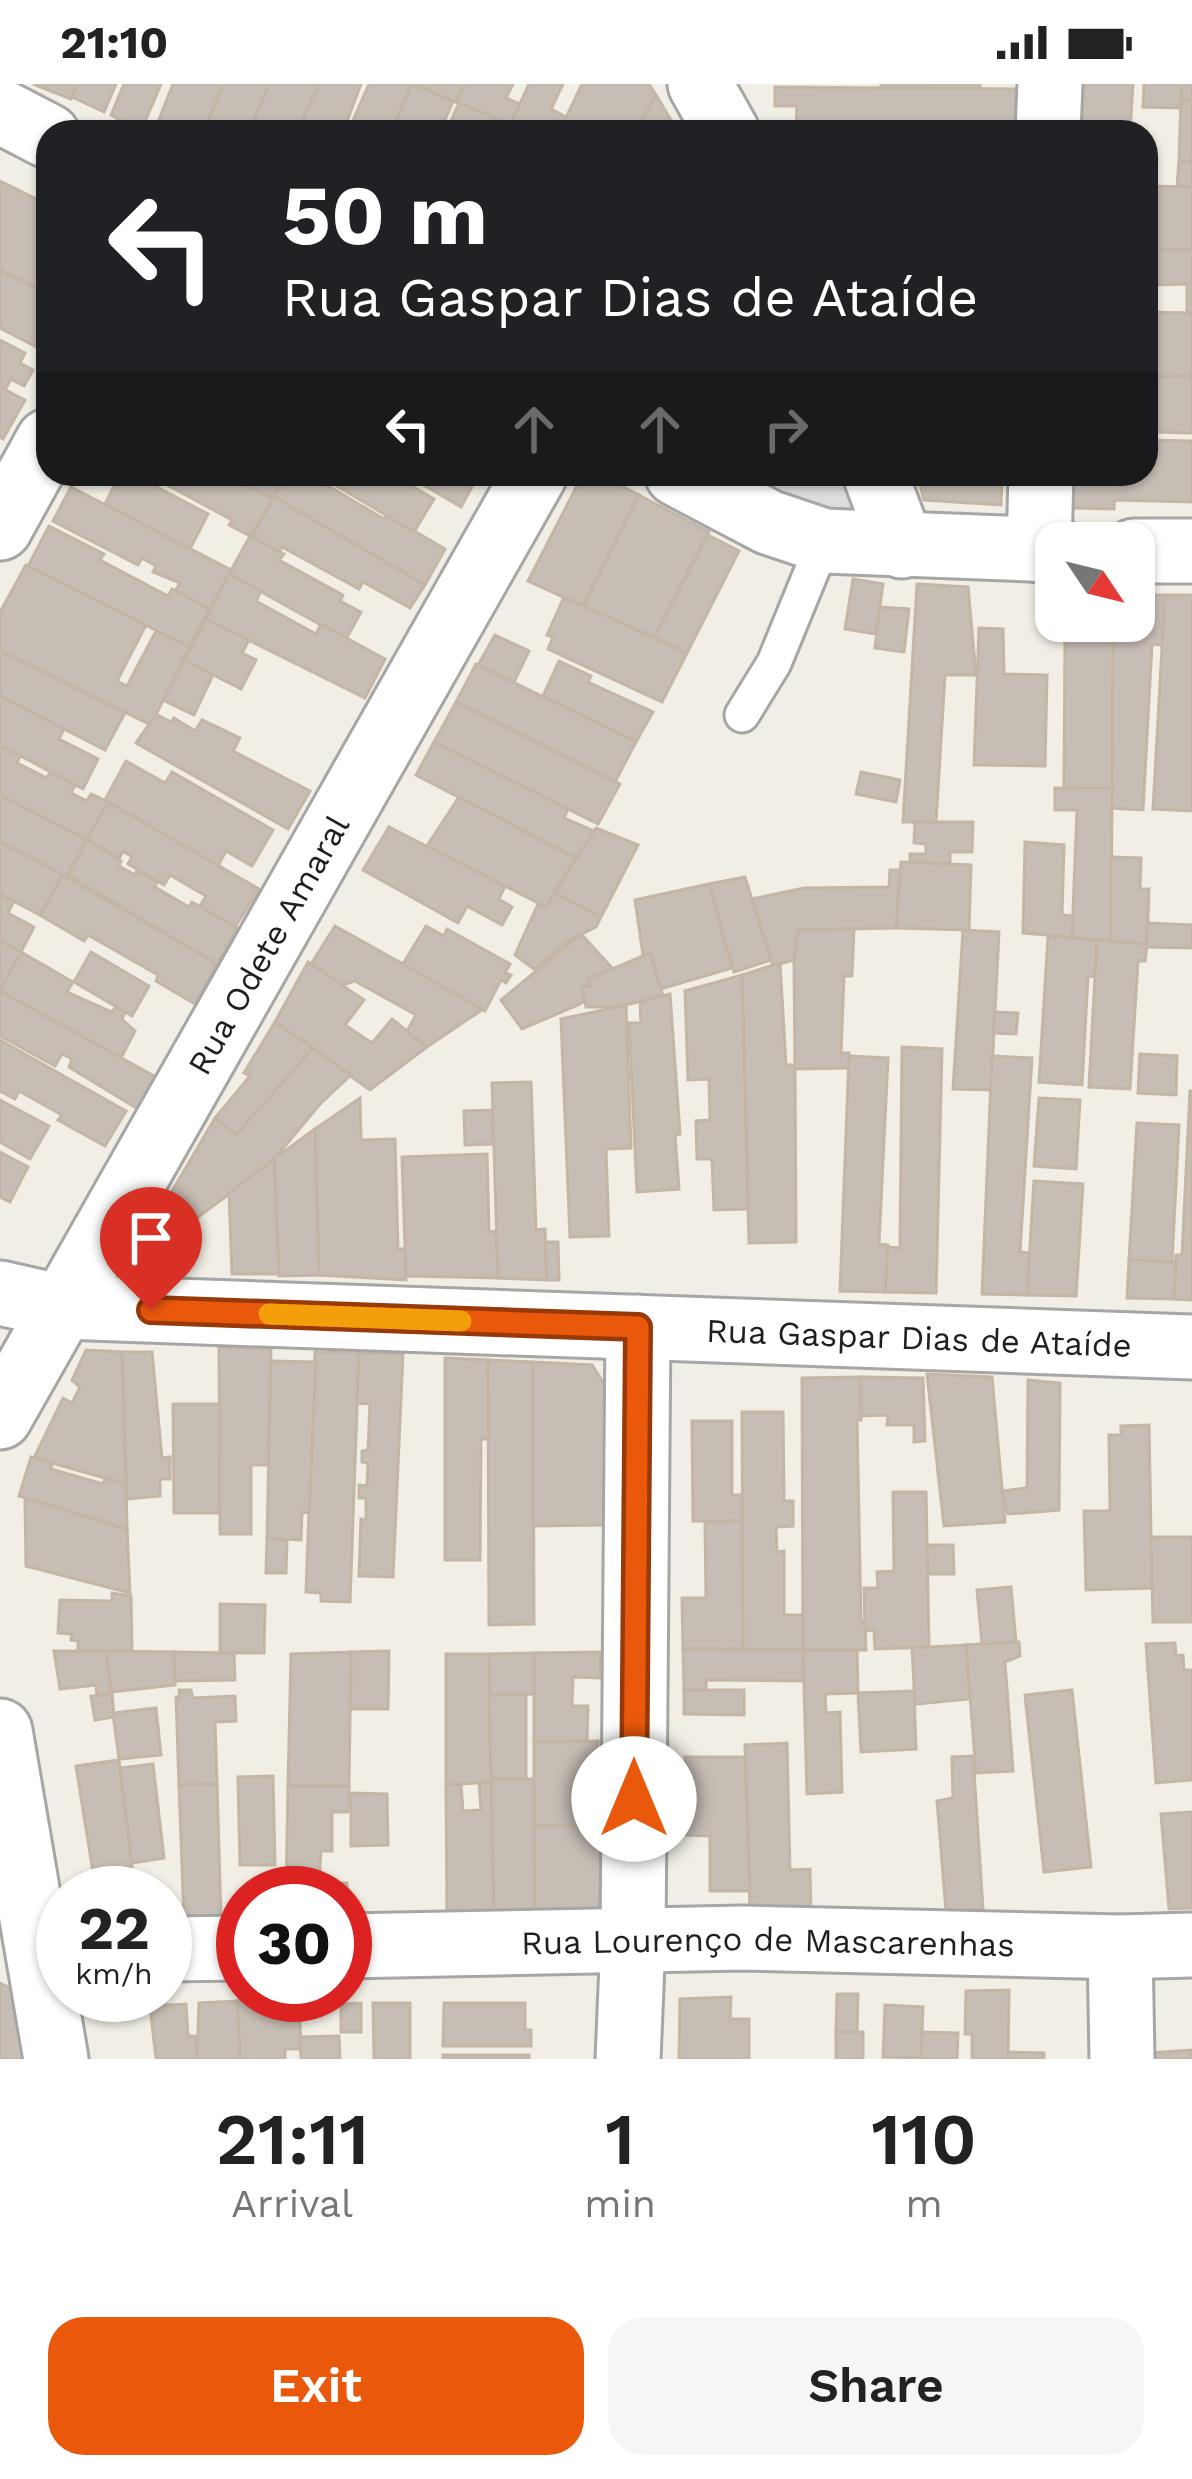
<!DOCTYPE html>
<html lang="en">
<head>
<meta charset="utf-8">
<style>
	body { margin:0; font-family:"Work Sans",sans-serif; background:#f6f6f6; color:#222; height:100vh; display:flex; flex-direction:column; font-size:45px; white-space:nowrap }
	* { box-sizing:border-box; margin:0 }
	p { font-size:39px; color:#767676 }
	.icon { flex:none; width:66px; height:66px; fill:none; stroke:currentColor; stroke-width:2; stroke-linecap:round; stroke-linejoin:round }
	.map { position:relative; height:1975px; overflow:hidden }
	.details { display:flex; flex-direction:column; background:#fff; flex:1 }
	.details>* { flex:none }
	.guide { position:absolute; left:36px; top:36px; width:1122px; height:366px; border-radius:36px; box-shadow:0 3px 9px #0004; background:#202124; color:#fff; overflow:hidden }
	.needle { width:78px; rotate:125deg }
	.buttons { position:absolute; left:1035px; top:438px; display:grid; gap:24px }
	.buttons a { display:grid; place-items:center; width:120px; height:120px; border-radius:24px; background:#fff; box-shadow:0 3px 9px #0004; font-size:60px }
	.speed { position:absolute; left:36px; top:1782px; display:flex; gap:24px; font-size:60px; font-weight:700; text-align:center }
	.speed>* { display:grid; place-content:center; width:156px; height:156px; border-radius:50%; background:#fff; box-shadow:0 3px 9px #0004; line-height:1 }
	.speed small { font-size:30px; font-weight:400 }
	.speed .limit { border:18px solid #d22; background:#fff; color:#111 }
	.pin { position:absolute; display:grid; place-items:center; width:102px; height:102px; color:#fff; margin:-123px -51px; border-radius:50% 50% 50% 0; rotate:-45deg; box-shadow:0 0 12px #0007 }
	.pin .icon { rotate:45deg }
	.me { position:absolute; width:132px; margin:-66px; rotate:0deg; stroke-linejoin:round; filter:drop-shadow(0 0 9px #0008) }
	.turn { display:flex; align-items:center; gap:42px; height:252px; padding:0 48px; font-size:54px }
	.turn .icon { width:156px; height:156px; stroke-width:2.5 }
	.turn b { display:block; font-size:84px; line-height:102px }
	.lanes { display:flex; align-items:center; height:114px; padding:0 48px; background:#0003; justify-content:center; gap:60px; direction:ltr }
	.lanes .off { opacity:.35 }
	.eta { display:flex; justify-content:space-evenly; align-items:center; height:204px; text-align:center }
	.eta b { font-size:72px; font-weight:600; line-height:84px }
	.primary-button { display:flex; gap:24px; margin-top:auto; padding:24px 48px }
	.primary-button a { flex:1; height:138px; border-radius:36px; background:#ea580c; color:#fff; font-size:48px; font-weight:600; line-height:138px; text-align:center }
	.primary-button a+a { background:#f6f6f6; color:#222 }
	.status { display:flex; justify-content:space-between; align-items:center; height:84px; padding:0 60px; background:#fff; direction:ltr }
	.status svg { height:33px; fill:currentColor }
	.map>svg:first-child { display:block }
	.residential { fill:#dedcdc }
	.building { fill:#c6bdb4; stroke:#c4b6a6; stroke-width:3 }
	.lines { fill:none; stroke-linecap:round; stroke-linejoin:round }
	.lane-casing { stroke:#a6a6a6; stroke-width:39 }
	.street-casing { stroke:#a6a6a6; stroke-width:69 }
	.lane { stroke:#fff; stroke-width:33 }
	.street { stroke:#fff; stroke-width:63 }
	.route-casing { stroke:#983908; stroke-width:30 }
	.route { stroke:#ea580c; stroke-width:21 }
	.slow { stroke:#f59e0b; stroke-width:21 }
	.labels { text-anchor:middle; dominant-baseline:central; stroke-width:9; stroke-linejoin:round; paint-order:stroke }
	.street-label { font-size:33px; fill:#1f1f1f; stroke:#fff }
</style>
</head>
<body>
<div class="status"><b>21:10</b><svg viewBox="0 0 49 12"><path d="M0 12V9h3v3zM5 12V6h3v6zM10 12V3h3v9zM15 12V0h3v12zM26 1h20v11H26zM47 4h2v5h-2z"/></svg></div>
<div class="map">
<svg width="1192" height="1975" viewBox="0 0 1192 1975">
	<rect width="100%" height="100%" fill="#f1eee5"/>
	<path class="residential" d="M647,390H880L925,481Z"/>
	<g class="building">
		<path d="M33,0H77L71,15Z"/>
		<path d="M77,0H116L104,28L72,13Z"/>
		<path d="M124,0H161L141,47L111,31Z"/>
		<path d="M173,0H224L203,48H154Z"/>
		<path d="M224,0H270L248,48H203Z"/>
		<path d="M270,0H319L297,48H255L258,41L253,38Z"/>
		<path d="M319,0H361L347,37L339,48H297Z"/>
		<path d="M369,0H412L391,48H348Z"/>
		<path d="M412,0L453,17L440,48H391Z"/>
		<path d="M415,0H465L456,18Z"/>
		<path d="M465,0H513L506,14L520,20L510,41L456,18Z"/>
		<path d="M529,0H563L551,25L566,33L559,48H525L510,41Z"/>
		<path d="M582,0H649L656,11L636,48H559Z"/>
		<path d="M881,0H980V5L881,4Z"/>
		<path d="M1079,0H1133L1130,48H1077Z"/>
		<path d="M1144,0H1182L1180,24L1143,23Z"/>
		<path d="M1182,0H1192V17H1181Z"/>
		<path d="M775,3L1016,5L1015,44L796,42L797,22H775Z"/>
		<path d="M656,11L674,41L670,48H636Z"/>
		<path d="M1181,17H1192V77H1179Z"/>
		<path d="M459,19L493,33L486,48H446Z"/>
		<path d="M493,33L510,41L525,48L487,47Z"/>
		<path d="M1179,77H1192V103H1177Z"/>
		<path d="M0,97L48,121V210L0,186Z"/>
		<path d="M1146,102L1192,103V166L1146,165Z"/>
		<path d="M1146,165L1192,166V229H1187V200L1152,201V194H1146Z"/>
		<path d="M0,186L48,210V269L0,244Z"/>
		<path d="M1146,228L1192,229V292L1146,293Z"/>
		<path d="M0,256L25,269L20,279L33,286L24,302L11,295L5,306L0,303Z"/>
		<path d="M1192,292V349L1154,348V357L1146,356V293Z"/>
		<path d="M0,303L25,316L3,355L0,353Z"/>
		<path d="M1146,356L1192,357V418L1114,416V425L1072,424L1073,390H1146Z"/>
		<path d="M120,390H132L208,430L190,465L105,420Z"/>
		<path d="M147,390H226L274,415L250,452L229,441L232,436Z"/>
		<path d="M226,390H287L274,415Z"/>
		<path d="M287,390H316L315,394L384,435L387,431L445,465L425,501L274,413Z"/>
		<path d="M317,390H391L434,415L414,448Z"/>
		<path d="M405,390H479L461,423Z"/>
		<path d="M583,390H597L639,411L583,522L528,497Z"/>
		<path d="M917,390H1002L1001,421L924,416Z"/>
		<path d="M71,403L231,486L210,525L175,507L180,499L153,488L156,482L142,474L138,481L53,437Z"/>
		<path d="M639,411L709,448L654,553L583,522Z"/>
		<path d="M274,413L425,501L410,524L363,498L359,505L282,463L279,468L252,453Z"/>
		<path d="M49,442L104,470L100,476L168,512L172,505L210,525L189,563L28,482Z"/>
		<path d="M708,451L739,467L687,569L654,553Z"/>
		<path d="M250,452L284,470L279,476L343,511L340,517L361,528L346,555L229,490Z"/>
		<path d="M26,481L146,541L117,597L127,602L156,547L189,563L151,641L0,567V528Z"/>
		<path d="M229,490L261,507L256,517L316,550L321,540L385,575L365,614L206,535Z"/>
		<path d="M853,495L883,500L876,550L845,545Z"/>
		<path d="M917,500L968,503L976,591H945L936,738H903Z"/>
		<path d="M1134,511H1165L1162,561L1152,560L1143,726L1111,724L1113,537H1134Z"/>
		<path d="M1165,511H1192V727L1153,725Z"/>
		<path d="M564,513L687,569L662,618L548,565L553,553L547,551Z"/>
		<path d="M880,523L909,525L904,568L875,564Z"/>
		<path d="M206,535L249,556L242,569L256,576L241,605L184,576Z"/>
		<path d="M1057,537H1113L1112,705L1064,704L1065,553L1057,554Z"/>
		<path d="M979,544L1003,545L1004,590L1047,591L1045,682L974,681Z"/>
		<path d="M495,551L529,567L514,598L478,581Z"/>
		<path d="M0,567L125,629L105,666L0,612Z"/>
		<path d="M184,576L213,591L194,631L163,616Z"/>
		<path d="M559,577L591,592L588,598L653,628L636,658L543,612Z"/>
		<path d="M476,580L636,658L615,698L456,618Z"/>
		<path d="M0,612L64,645L59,655L98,675L83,705L0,661Z"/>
		<path d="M456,618L620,700L598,740L434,658Z"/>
		<path d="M156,630L171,638L174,634L195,647L202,636L240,654L233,667L310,707L288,745L136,659Z"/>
		<path d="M434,658L568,725L564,734L594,747L579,775L416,691Z"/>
		<path d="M0,661L20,672L17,679L47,694L50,688L75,701L71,709L87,717L91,710L108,718L87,756L0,711Z"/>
		<path d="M126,677L165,699L172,688L273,746L252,782L226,767L218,782L105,716Z"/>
		<path d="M861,688L900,696L896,718L856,710Z"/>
		<path d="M1055,704L1112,705L1111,857L1072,853L1077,726H1055Z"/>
		<path d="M0,711L87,756L67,793L0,758Z"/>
		<path d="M459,713L575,774L546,823L427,762Z"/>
		<path d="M108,718L259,805L235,843L200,822L206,812L170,791L164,801L128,780L132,773L123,767L119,775L87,756Z"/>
		<path d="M915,738H973L972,768H950V780L910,778V770H926V760L914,759Z"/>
		<path d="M389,743L505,802L499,815L512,823L502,841L467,822L458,839L363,786Z"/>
		<path d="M596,744L638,761L601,833L555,809Z"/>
		<path d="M87,756L121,777L119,782L135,791L137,786L157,798L155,803L189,823L192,818L237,844L217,880L68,791Z"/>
		<path d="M0,758L63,791L40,831L0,810Z"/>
		<path d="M1025,758L1064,761L1062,831L1073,832L1072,853L1023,849Z"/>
		<path d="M1111,773L1141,774L1140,805H1149L1147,860L1111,857Z"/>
		<path d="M901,778L971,781L969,846L896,844Z"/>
		<path d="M890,786H900L896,844L798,846L794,876L773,882L752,815L804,804L889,803Z"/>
		<path d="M63,791L217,880L195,920L156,897L158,891L88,851L84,857L40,831Z"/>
		<path d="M745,793L771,876L734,888L709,800Z"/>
		<path d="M709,800L732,884L661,905L650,869L643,871L635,816Z"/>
		<path d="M555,809L601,833L596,843L568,857L534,885L515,871L538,820L546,823Z"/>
		<path d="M0,810L14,817L8,829L34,843L21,868L0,857Z"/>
		<path d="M1147,839L1192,841V864L1146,863Z"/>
		<path d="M335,842L403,880L483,925L427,963L407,947L416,931L355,897L342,901L311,880Z"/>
		<path d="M426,842L444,852L447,845L510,880L505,889L511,891L506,899L501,896L485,927L403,880Z"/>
		<path d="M854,845L852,892H844L841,969H849V984L795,985L794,876L798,846Z"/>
		<path d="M963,846L999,848L991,1006L953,1005Z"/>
		<path d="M581,850L614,886L588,895L590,902L582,904L585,917L578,921L522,945L501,916Z"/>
		<path d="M1048,852L1097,856L1095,893L1088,892L1082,1001L1039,998Z"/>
		<path d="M1097,856L1147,860L1145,877H1138L1130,1005L1089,1003Z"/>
		<path d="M1,857L21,868L0,906V859Z"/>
		<path d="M21,868L73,898L67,908L112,928L116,923L125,928L122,935L135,947L121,974L0,907Z"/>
		<path d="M91,868L149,902L132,932L74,898Z"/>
		<path d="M650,869L663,912L617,923H586L582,904L590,902L588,895Z"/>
		<path d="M308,878L364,916L345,941L372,959L392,935L427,963L370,1006L275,938Z"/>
		<path d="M780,879L786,981H794L795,985L796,1158L749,1159L742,891Z"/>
		<path d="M742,891L748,1125L714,1126L712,1075H697L696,1037L710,1036L709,995L688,996L685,907Z"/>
		<path d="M0,907L156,993L138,1025L69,983L72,975L62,970L55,982L0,952Z"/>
		<path d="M670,910L680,1050L675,1051L679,1105L637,1108L629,939H641L640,918Z"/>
		<path d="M626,921L631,1064L606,1065L609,1152L570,1153L561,935Z"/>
		<path d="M995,928L1018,929L1016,950L993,949Z"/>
		<path d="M275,938L313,964L236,1051L215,1034L250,992L244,989Z"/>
		<path d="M0,956L126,1027L105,1062L58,1036L62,1031L19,1007L15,1015L0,1007Z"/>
		<path d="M902,963L942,965L936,1209L885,1208L887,1163L900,1164Z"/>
		<path d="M313,964L351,991L321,1019L271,1079L197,1134L173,1162L151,1143L215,1034L236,1051Z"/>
		<path d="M1140,970L1177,972L1176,1011L1138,1009Z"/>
		<path d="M849,972L888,974L879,1160L888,1161L885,1208L840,1207Z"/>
		<path d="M992,972L1032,974L1020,1168L1030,1169L1027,1211L982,1210Z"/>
		<path d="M531,998L536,1146L545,1145L547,1196L498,1194L492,999Z"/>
		<path d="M1190,1007H1192V1216L1174,1215L1176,1171H1182Z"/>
		<path d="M360,1014L361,1056L395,1055L398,1165H406V1196L319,1191L315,1045Z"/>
		<path d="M1039,1014L1080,1016L1076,1085L1034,1082Z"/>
		<path d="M0,1016L49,1042L30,1075L0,1058Z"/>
		<path d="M492,1026L493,1060L465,1061L464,1027Z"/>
		<path d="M1137,1039L1179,1041L1172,1178L1129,1176Z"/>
		<path d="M315,1045L319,1191L279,1192L274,1075Z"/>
		<path d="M0,1068L28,1083L10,1118L0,1113Z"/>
		<path d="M487,1070L489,1148L496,1147L498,1194L406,1192L402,1073Z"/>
		<path d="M274,1075L279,1190H232L229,1109Z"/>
		<path d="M1034,1097L1083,1100L1076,1212L1027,1211Z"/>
		<path d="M545,1158H558L559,1196H547Z"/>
		<path d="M1129,1176L1176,1178L1174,1215L1127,1214Z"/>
		<path d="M219,1263L271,1265L268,1381H251V1450H220Z"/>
		<path d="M86,1266L122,1268L126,1400L34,1374L63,1314L72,1319L80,1303L72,1296Z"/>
		<path d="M122,1268H152L162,1374L170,1373V1395H160V1412L127,1415Z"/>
		<path d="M315,1268L359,1269L350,1518L321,1517V1509L306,1508Z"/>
		<path d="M359,1269L403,1270L393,1493L359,1492L361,1435L366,1436V1414H359V1401L367,1402L368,1379L362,1378V1367L368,1366L370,1320L357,1319Z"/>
		<path d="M445,1274L488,1276L489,1355H481L480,1476H445Z"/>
		<path d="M488,1276L533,1278L534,1540L489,1541Z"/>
		<path d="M271,1277L316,1278L309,1429L302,1428L301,1456L267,1454Z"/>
		<path d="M533,1278L592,1281L610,1309L607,1441L533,1442Z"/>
		<path d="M927,1290L992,1293L1005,1438L944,1442Z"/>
		<path d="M861,1293V1336H857L861,1537H865L866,1566H803L802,1294Z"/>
		<path d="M861,1293L923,1294L925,1357L914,1358V1341H887L888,1331L861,1332Z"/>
		<path d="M1028,1296L1060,1299L1059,1426L1008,1430L1002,1407L1027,1404Z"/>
		<path d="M173,1320H220L219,1429H174Z"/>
		<path d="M742,1328H783L784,1417H793V1442L776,1443L777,1468L784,1467V1531H803V1566L743,1565Z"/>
		<path d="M692,1337H732V1411H742V1437H693Z"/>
		<path d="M1149,1341L1152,1504L1086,1506L1084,1427H1110L1109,1351H1121V1342Z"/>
		<path d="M31,1373L52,1379L51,1385L103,1400L105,1394L126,1400L127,1445L19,1412Z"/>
		<path d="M893,1408H926L929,1563L875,1565L874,1546L865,1547L864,1504H878L877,1488L894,1487Z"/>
		<path d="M25,1414L127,1445L130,1509L26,1482Z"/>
		<path d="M742,1437L743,1565H683L682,1514H706L705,1438Z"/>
		<path d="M1151,1453H1192V1538H1153Z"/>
		<path d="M267,1454L287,1456L286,1489H266Z"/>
		<path d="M927,1461H953L954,1490H928Z"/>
		<path d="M1011,1503L1016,1558L982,1560L977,1506Z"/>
		<path d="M112,1509L131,1512L132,1567H78V1557L71,1556L72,1550L58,1549L60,1516L112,1517Z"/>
		<path d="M220,1520L265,1521L264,1569H220Z"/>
		<path d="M1019,1558L1020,1572L1005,1578L1013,1687L976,1689L966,1561Z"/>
		<path d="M1175,1559L1176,1572L1183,1571L1184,1586H1192V1696L1156,1699L1146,1560Z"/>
		<path d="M966,1561L970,1615L915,1620L912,1564Z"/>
		<path d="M683,1565L803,1566V1597L706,1596V1606H684Z"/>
		<path d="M803,1566H857L858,1609L825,1610L826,1629L840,1628L842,1708L807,1710Z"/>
		<path d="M54,1567H106L112,1610L97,1612L96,1601L60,1605Z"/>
		<path d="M106,1567L174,1568L175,1601L111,1608Z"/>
		<path d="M389,1567L388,1625H351V1568Z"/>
		<path d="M174,1568L234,1569L235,1596L175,1597Z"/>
		<path d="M351,1568L349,1702H288L291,1570Z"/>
		<path d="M600,1568V1594L573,1593L572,1622H588L587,1657L534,1658V1569Z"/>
		<path d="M534,1569V1610L489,1611V1570Z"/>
		<path d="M446,1570H489L491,1698L446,1701Z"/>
		<path d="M179,1606H191L193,1614L235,1612L236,1637L215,1638L217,1700L179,1701L176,1613H180Z"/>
		<path d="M684,1606H744V1631L684,1630Z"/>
		<path d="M1072,1606L1091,1783L1044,1788L1025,1611Z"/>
		<path d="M914,1607L916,1665L861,1668L858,1609Z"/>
		<path d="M112,1610L114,1633L95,1636L91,1612Z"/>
		<path d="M526,1610V1695H491L489,1611Z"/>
		<path d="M156,1624L161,1671L119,1675L113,1629Z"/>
		<path d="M598,1657V1741L534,1742V1658Z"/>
		<path d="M787,1659L790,1786L810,1785L811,1830L750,1831L745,1661Z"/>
		<path d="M973,1672L983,1825L946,1827L937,1717L953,1714L952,1673Z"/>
		<path d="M685,1673H745L750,1807H710V1752L686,1751Z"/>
		<path d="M119,1676L132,1783L93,1788L76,1682Z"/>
		<path d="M153,1680L164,1774L132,1779L120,1684Z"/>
		<path d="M273,1692L275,1781H240L238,1693Z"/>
		<path d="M491,1695H534L535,1833L494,1834Z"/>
		<path d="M491,1698L494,1834L447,1835L446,1701L461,1700L463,1727L481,1726L479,1699Z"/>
		<path d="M217,1700L221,1834L184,1835L179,1701Z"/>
		<path d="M288,1702H349L348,1728H332V1767H321L320,1782V1799H347V1830L345,1809H286Z"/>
		<path d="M351,1709L387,1710L388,1761L351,1762Z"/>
		<path d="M1192,1728V1824L1169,1825L1161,1730Z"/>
		<path d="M601,1741L599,1831L535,1833L534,1742Z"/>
		<path d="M0,1899L29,1913L36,1975H0Z"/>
		<path d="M1009,1906L1008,1975H972V1950H965L966,1907Z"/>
		<path d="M837,1910H858L857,1949L836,1948Z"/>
		<path d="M299,1912L301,1965H285V1975H240L237,1917Z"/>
		<path d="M731,1913L730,1935H749V1975H679L680,1915Z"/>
		<path d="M237,1917L240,1975H197L199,1919Z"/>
		<path d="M361,1919V1948H341V1920Z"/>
		<path d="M373,1919H410V1975H374Z"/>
		<path d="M444,1919H525V1946H531V1962H443Z"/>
		<path d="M186,1920L188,1952H196L197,1975H156L150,1922Z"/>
		<path d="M885,1921L923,1923L921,1974L883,1973Z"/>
		<rect x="836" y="1948" width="27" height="27"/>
		<path d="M922,1948L958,1949L957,1975H921Z"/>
		<path d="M339,1952L340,1975H301L300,1953Z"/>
		<path d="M1192,1966V1975H1151V1969Z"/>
		<path d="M1008,1968L1044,1969V1975H1008Z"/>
		<rect x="443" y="1971" width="86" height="4"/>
	</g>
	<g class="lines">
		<g class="lane-casing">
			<path id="lane" d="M742,631L774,579L824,457"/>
		</g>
		<g class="street-casing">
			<g id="street">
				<path d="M700,0L727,48"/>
				<path d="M0,27L48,52"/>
				<path d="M1048,48L1050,0"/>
				<path d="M677,390L768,438L824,457L1056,466"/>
				<path d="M875,390L902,462"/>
				<path d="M0,444L48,357"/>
				<path d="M1039,466L1041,390"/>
				<path d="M1134,467H1192"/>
				<path id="s1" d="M0,1209L62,1223L1192,1263"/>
				<path id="s2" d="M0,1333L535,390"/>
				<path d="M0,1647L56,1975"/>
				<path id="s3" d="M345,1862L743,1854L1120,1863L1192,1861"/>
				<path d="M1120,1863L1122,1975"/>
				<path d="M165,1865L243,1864"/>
				<path d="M628,1975L633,1856L638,1243"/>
			</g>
		</g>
		<use href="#lane" class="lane"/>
		<use href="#street" class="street"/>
	</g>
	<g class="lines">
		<g class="route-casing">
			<path id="route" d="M151,1226L638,1243L634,1715"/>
		</g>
		<use href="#route" class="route"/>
		<path class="slow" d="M269,1230L461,1237"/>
	</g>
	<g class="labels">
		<g class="street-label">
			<text stroke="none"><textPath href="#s2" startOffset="543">Rua Odete Amaral</textPath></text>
			<text stroke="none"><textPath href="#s1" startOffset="921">Rua Gaspar Dias de Ataíde</textPath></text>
			<text stroke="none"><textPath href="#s3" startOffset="423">Rua Lourenço de Mascarenhas</textPath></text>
		</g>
	</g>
</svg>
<div class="buttons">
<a><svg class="needle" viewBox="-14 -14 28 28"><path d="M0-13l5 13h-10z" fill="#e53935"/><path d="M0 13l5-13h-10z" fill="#767676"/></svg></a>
</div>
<div class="speed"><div>22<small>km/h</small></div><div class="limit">30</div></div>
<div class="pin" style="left:151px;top:1226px;background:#d93025"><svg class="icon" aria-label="arrive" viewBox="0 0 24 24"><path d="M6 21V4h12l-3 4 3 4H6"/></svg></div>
<svg class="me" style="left:634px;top:1715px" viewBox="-20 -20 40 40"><circle r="19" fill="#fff"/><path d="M0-13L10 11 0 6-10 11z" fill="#ea580c"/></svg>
<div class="guide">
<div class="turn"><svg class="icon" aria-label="left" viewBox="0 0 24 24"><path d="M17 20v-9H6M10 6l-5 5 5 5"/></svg><div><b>50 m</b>Rua Gaspar Dias de Ataíde</div></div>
<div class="lanes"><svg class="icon" aria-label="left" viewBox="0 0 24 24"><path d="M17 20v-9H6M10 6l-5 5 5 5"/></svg><svg class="icon off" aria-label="ahead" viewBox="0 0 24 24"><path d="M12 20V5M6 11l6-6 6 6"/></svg><svg class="icon off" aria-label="ahead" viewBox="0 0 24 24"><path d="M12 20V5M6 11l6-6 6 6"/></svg><svg class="icon off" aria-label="right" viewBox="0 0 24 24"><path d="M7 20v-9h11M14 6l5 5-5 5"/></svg></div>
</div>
</div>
<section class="details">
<div class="eta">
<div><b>21:11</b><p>Arrival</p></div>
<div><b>1</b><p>min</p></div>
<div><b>110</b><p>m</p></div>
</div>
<div class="primary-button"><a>Exit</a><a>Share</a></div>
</section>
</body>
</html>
